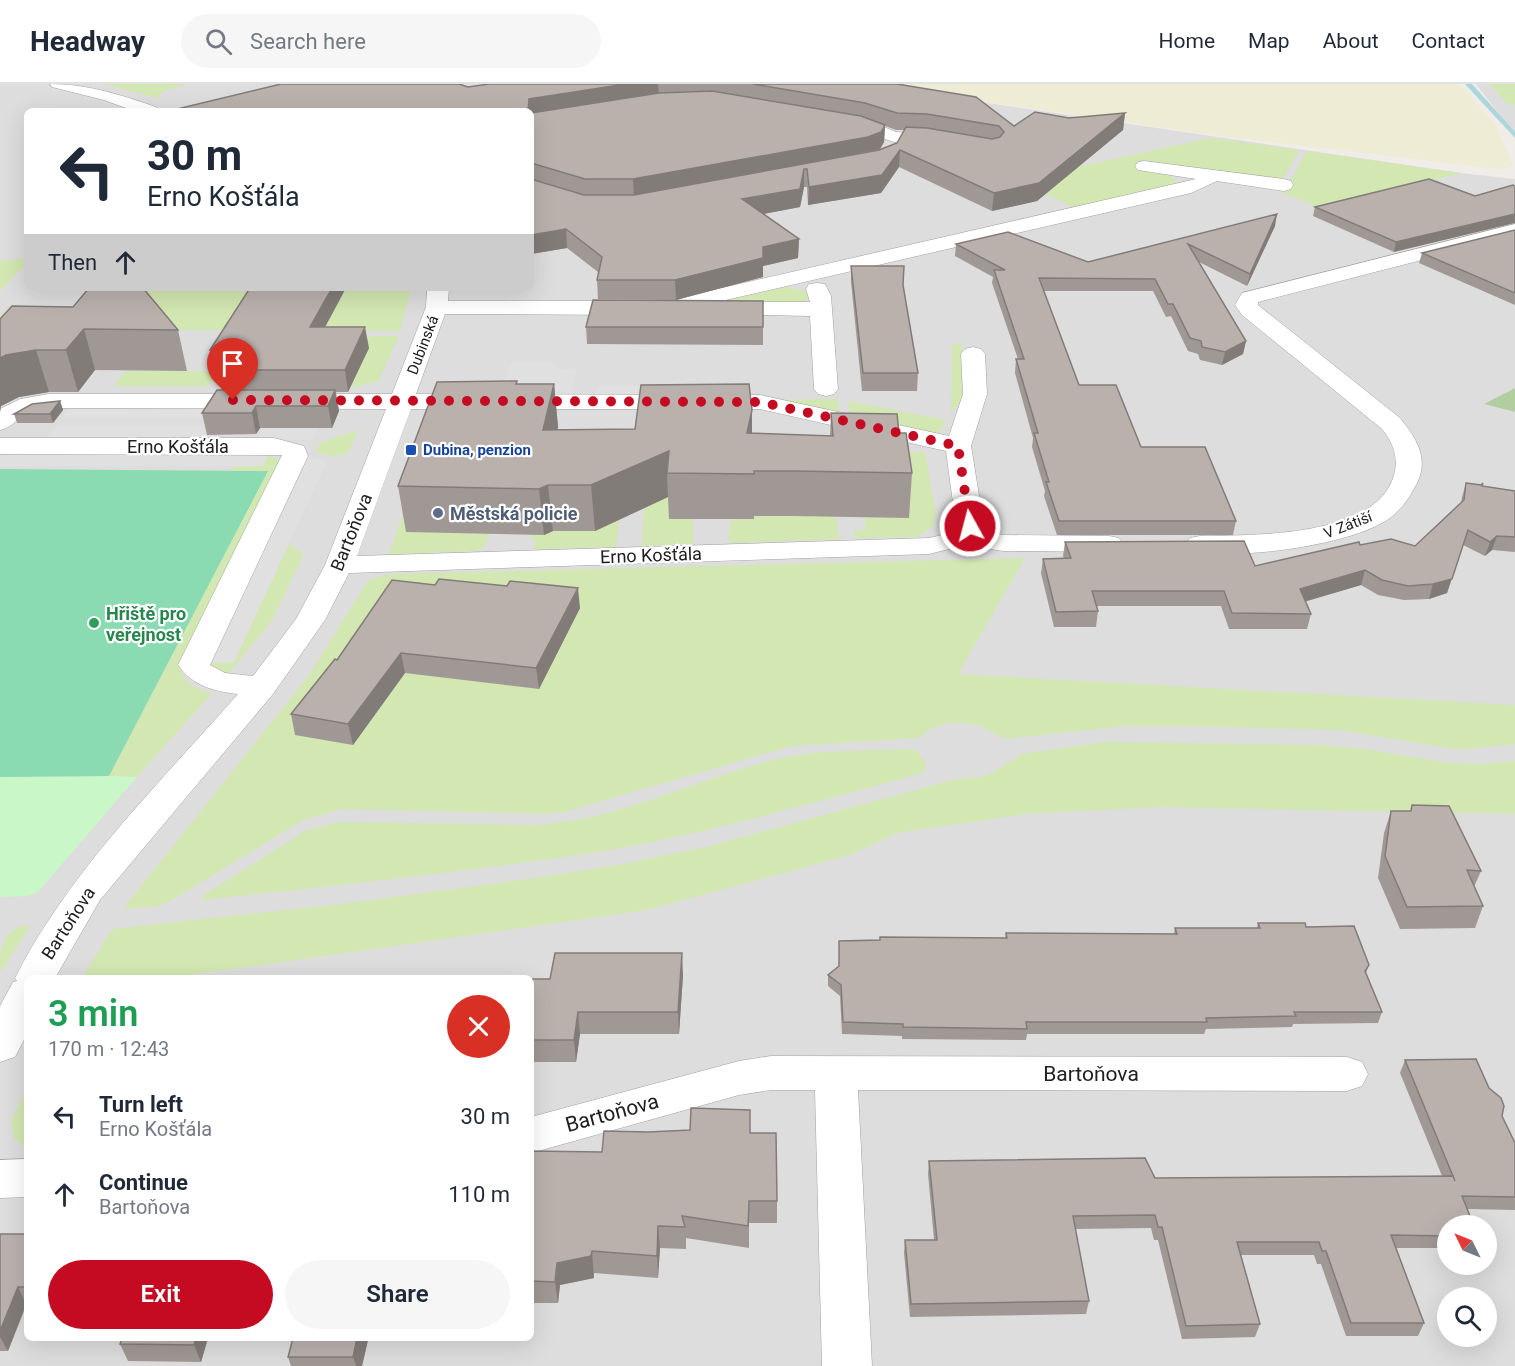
<!DOCTYPE html>
<html lang="en">
<head>
<meta charset="utf-8">
<style>
	body { margin:0; font-family:Roboto,sans-serif; background:#f6f6f7; color:#1f2937; height:100vh; display:flex; flex-direction:column; font-size:22px; white-space:nowrap }
	* { box-sizing:border-box; margin:0 }
	p { font-size:20px; color:#747a83 }
	.icon { flex:none; width:33px; height:33px; fill:none; stroke:currentColor; stroke-width:2; stroke-linecap:round; stroke-linejoin:round }
	.map { position:relative; flex:1; overflow:hidden }
	.details { position:absolute; left:24px; top:891px; width:510px; height:366px; display:flex; flex-direction:column; background:#fff; border-radius:9px; box-shadow:0 6px 24px #0002 }
	.details>* { flex:none }
	.banner { position:absolute; left:24px; top:24px; width:510px; height:183px; border-radius:9px; box-shadow:0 6px 24px #0002; background:#fff; color:#1f2937; overflow:hidden }
	.needle { width:39px; rotate:313deg }
	.controls { position:absolute; left:1437px; top:1131px; display:grid; gap:12px }
	.controls a { display:grid; place-items:center; width:60px; height:60px; border-radius:50%; background:#fff; box-shadow:0 6px 24px #0002; font-size:30px }
	.pin { position:absolute; display:grid; place-items:center; width:51px; height:51px; color:#fff; margin:-62px -26px; border-radius:50% 50% 50% 0; rotate:-45deg; box-shadow:0 0 6px #0007 }
	.pin .icon { rotate:45deg }
	.me { position:absolute; width:66px; margin:-33px; rotate:353deg; stroke-linejoin:round; filter:drop-shadow(0 0 4px #0008) }
	.turn { display:flex; align-items:center; gap:21px; height:126px; padding:0 24px; font-size:27px }
	.turn .icon { width:78px; height:78px; stroke-width:2.5 }
	.turn b { display:block; font-size:42px; line-height:51px }
	.then { display:flex; align-items:center; height:57px; padding:0 24px; background:#0003; gap:12px; font-size:22px }
	.round { display:grid; place-items:center; flex:none; width:63px; height:63px; border-radius:32px; background:#f6f6f7 }
	.head { display:flex; align-items:center; justify-content:space-between; height:102px; padding:0 24px }
	h1 { font-size:36px; font-weight:600; line-height:45px; color:#1e9e55 }
	.cta { display:flex; gap:12px; margin-top:auto; padding:12px 24px }
	.cta a { flex:1; height:69px; border-radius:36px; background:#c50b21; color:#fff; font-size:24px; font-weight:600; line-height:69px; text-align:center }
	.cta a+a { background:#f6f6f7; color:#1f2937 }
	ul { padding:0; list-style:none }
	li { display:flex; align-items:center; gap:18px; height:78px; padding:0 24px }
	li div { flex:1 }
	li b { display:block; font-size:22px }
	li em { font-style:normal }
	header { display:flex; align-items:center; gap:36px; box-sizing:border-box; height:84px; padding:0 30px; background:#fff; border-bottom:2px solid #e0e1e3 }
	header strong { font-size:28px }
	nav { display:flex; gap:33px; margin-inline-start:auto; font-size:21px }
	.search { width:420px; height:54px; background:#f6f6f7; display:flex; align-items:center; gap:15px; box-sizing:border-box; padding:0 21px; border-radius:33px; color:#747a83; font-size:22px }
	.map>svg:first-child { display:block }
	.residential { fill:#deddde; fill-rule:evenodd }
	.farmland { fill:#eeecd4 }
	.grass { fill:#d2e7b1 }
	.forest { fill:#b2cd9f }
	.park { fill:#caf7c8 }
	.pitch { fill:#8adab2 }
	.parking { fill:#e0e0e0 }
	.lines { fill:none; stroke-linecap:round; stroke-linejoin:round }
	.stream { fill:#abd6db; fill-rule:evenodd }
	.street-casing { stroke:#a1a1a1; stroke-width:1 }
	.street { fill:#fff; fill-rule:evenodd }
	.wall { fill:#a09895; fill-rule:evenodd }
	.shaded-wall { fill:#827c79 }
	.building { fill:#bab1ad; stroke:#827c79; stroke-width:1.5 }
	.route { stroke:#c50b21; stroke-width:10; stroke-dasharray:0 18 }
	.transit-dot { fill:#1a4fb4; stroke:#fff; stroke-width:2 }
	.service-dot { fill:#5c6f8a; stroke:#fff; stroke-width:2 }
	.leisure-dot { fill:#2e9e5b; stroke:#fff; stroke-width:2 }
	.labels { text-anchor:middle; dominant-baseline:central; stroke-width:4.5; stroke-linejoin:round; paint-order:stroke }
	.far-street-label { font-size:15px; fill:#202020; stroke:#fff }
	.far-transit-label { font-size:15px; font-weight:bold; fill:#164399; stroke:#fff; text-anchor:start }
	.street-label { font-size:18px; fill:#202020; stroke:#fff }
	.service-label { font-size:18px; font-weight:bold; fill:#4e5e75; stroke:#fff; text-anchor:start }
	.leisure-label { font-size:18px; font-weight:bold; fill:#27864d; stroke:#fff; text-anchor:start }
	.near-street-label { font-size:21px; fill:#202020; stroke:#fff }
</style>
</head>
<body>
<header>
<strong>Headway</strong>
<div class="search"><svg class="icon" aria-label="search" viewBox="0 0 24 24"><circle cx="10" cy="10" r="6"/><path d="M15 15l6 6"/></svg>Search here</div>
<nav><a>Home</a><a>Map</a><a>About</a><a>Contact</a></nav>
</header>
<div class="map">
<svg width="1515" height="1282" viewBox="0 0 1515 1282">
	<rect width="100%" height="100%" fill="#f0ece8"/>
	<g class="residential">
		<path d="M0,0H858L1461,89L1515,95V304L1485,320L1515,328V1282H0ZM27,27H531V204H27ZM27,894H531V1254H27ZM1448,1142H1486V1180H1448ZM1448,1214H1486V1252H1448Z"/>
		<path d="M1476,0H1515V51Z"/>
	</g>
	<path class="farmland" d="M865,0H1460L1495,40L1513,81L1506,85H1497L1205,50Z"/>
	<g class="grass">
		<path d="M104,0H187L164,7L157,14Z"/>
		<path d="M1490,0H1515V21L1506,19Z"/>
		<path d="M1210,54L1299,66L1282,96L1142,76L1135,86L1164,90L1176,95V99L1074,124L1017,96Z"/>
		<path d="M1307,67L1461,89L1320,124L1283,109Z"/>
		<path d="M27,174V179L0,207V177Z"/>
		<path d="M787,203L805,207L809,215L798,221L712,219Z"/>
		<path d="M125,204H410L411,206L400,247L0,245V230L103,231Z"/>
		<path d="M325,252H399L378,297L355,303L296,302Z"/>
		<path d="M952,260H962V315L951,330Z"/>
		<path d="M125,287H218L208,302H114Z"/>
		<path d="M838,315L839,329L777,316Z"/>
		<path d="M848,317L946,336L937,351L850,331Z"/>
		<path d="M358,346L348,369L332,373L316,368L321,358Z"/>
		<path d="M828,367L925,368L936,430L933,443L916,453L854,454V446H866L864,434H908Z"/>
		<path d="M268,371L281,377L181,581C181,600 196,605 212,609L137,693L109,692L268,387L231,386L234,382H263Z"/>
		<path d="M625,395L616,463L534,465L535,457L530,451C540,451 546,448 555,447C571,445 588,450 604,443Z"/>
		<path d="M645,408H671L693,432V460L642,462Z"/>
		<path d="M404,428L406,448H409L411,445H448V450L451,447H469V450L489,449C487,459 485,465 474,467L389,470Z"/>
		<path d="M754,432H833V434H837L839,455L733,459L728,456L730,436L754,435Z"/>
		<path d="M289,459L304,471L271,538L225,594L205,579L234,578Z"/>
		<path d="M1025,474L958,590L1515,621V660L1460,666L1340,646L1183,642H1126L1005,655L981,642L966,639H949L930,645L918,654L792,662L564,728L546,730L342,725L303,736L174,815L159,822L123,825L309,591L368,496L389,490Z"/>
		<path d="M1104,658L1323,661L1365,665L1448,679L1483,680L1515,677V730L1159,723L1026,730L897,749L850,771L647,826L169,894H82L112,845L341,820L542,793L622,780L710,762L956,695L981,693L994,688L1021,670Z"/>
		<path d="M911,665C921,669 925,674 926,685L920,690C809,719 698,753 584,770C458,789 330,802 204,816L201,813L305,747L339,738L538,741C623,735 700,693 782,674C824,665 868,667 911,665Z"/>
		<path d="M22,842H30L0,889C0,866 0,850 22,842Z"/>
		<path d="M27,1004V1060L25,1063L14,1054L11,1037Z"/>
	</g>
	<path class="forest" d="M1515,304V328L1484,320Z"/>
	<path class="park" d="M109,692L137,693L38,808L26,812L0,813V693Z"/>
	<path class="pitch" d="M0,385L268,387L109,692L0,693Z"/>
	<g class="parking">
		<path d="M511,279H556V285H577L571,310H502Z"/>
		<path d="M598,302H669L667,311L596,310Z"/>
		<path d="M70,322L223,324L217,335L61,334Z"/>
		<path d="M55,343H212L205,356L45,355Z"/>
		<path d="M263,344H319L313,356H256Z"/>
		<path d="M0,371H268L263,382H0Z"/>
		<path d="M306,371L327,378L234,578L205,579Z"/>
	</g>
	<g class="lines">
		<path class="stream" d="M1465,0H1472L1515,48V54Z"/>
		<g class="street-casing">
			<g id="street">
				<path d="M50,0C88,0 121,11 156,23L158,27H134L104,16L52,3Z"/>
				<path d="M840,33L879,41L896,48L945,52L951,53L954,57L951,61L894,58L868,49L834,42L832,38L834,34Z"/>
				<path d="M1144,77L1284,95L1291,97L1293,101L1291,105L1284,107L1217,97L1191,109L717,218H810L806,205L809,200L817,199L825,200L831,212L838,305L834,310L826,312L818,310L814,305L810,232L709,230L706,225L709,220L716,219C701,222 688,233 674,230L671,225L677,216L696,210L1196,95L1138,86L1135,82L1138,78Z"/>
				<path d="M1515,140V152L1258,218V221L1400,334C1420,359 1431,379 1412,408C1404,422 1394,433 1380,440C1340,462 1234,477 1190,466L1186,460L1190,454L1200,452C1251,451 1377,454 1394,391C1399,374 1393,358 1382,345L1242,231L1235,221L1242,209Z"/>
				<path d="M427,204H449L448,217H636L644,219L647,224L644,229L636,231L445,230L416,310L760,311L949,352L963,310L961,270L965,265L973,263L981,265L985,270L987,310L971,362L984,442L981,447L1003,451L1109,452L1119,454L1123,460L1119,466L1109,468L1003,467L965,461L929,470L349,489L325,536L273,610L100,816L55,894H27V950L15,973L0,978V922L13,898L17,897L15,894C70,786 159,700 238,610C213,607 193,602 178,581L282,371L0,370V354H274L304,362L308,372L210,581L225,589L253,592L296,535L325,481L386,325L49,324C39,326 29,327 21,333C13,339 10,344 0,346V325L20,315L49,310H392L426,223ZM411,325H760L946,367L956,441L942,451L929,454L357,472Z"/>
				<path d="M771,972L1347,973L1362,978L1368,990L1362,1002L1347,1007L858,1006L872,1282H822L815,1006H771L739,1011L531,1069V1033L739,977Z"/>
				<path d="M27,1075V1113L0,1114V1076Z"/>
			</g>
		</g>
		<use href="#street" class="street"/>
	</g>
	<g class="wall">
		<path d="M489,0H897L1014,42L1069,34L1125,29L1123,46L1037,117L992,127L899,83L881,109L808,121L807,103H804L800,123L763,130L799,155L798,174L763,182V193L676,216L598,215L597,196L598,188L567,164L531,170V27L468,3ZM885,42L896,46H905L897,59L880,65L884,58Z"/>
		<path d="M1475,112L1394,168L1313,132L1315,123Z"/>
		<path d="M1275,142L1247,202L1199,178L1246,257L1243,270L1222,281L1200,276L1198,270L1188,267L1171,232L1166,233L1153,207H1044L1079,301L1141,363L1236,437L1233,451H1057L1044,412L1045,407L1032,363L1033,354L1015,289L1016,275H1018L992,199L993,193L955,172L956,160L1088,178Z"/>
		<path d="M1515,146V221L1419,179L1422,169Z"/>
		<path d="M851,182L903,201L918,289L917,307H862L851,198Z"/>
		<path d="M763,217V261L587,260L586,243Z"/>
		<path d="M0,235L178,246L187,287L95,286L78,308H49L19,313L1,322L0,328Z"/>
		<path d="M325,243L369,264L348,308H336L339,327L332,344H260L256,350L207,351L202,329L233,306L229,287H214L210,266Z"/>
		<path d="M517,300H554L558,343L557,346L635,345L752,326V350L830,352L831,329L899,349L912,389L909,434L794,432H754V435H669L668,413L595,447H553L544,451L406,448L398,402Z"/>
		<path d="M60,317L63,326L53,339H17L14,330Z"/>
		<path d="M1466,399L1515,407V468L1492,466L1485,472L1463,461L1447,509L1429,515L1404,516L1378,511L1361,501L1306,517L1311,530L1307,545H1229L1221,522H1096L1098,527L1096,543H1054L1041,489L1043,475L1064,474L1063,472L1065,458L1255,482L1360,461L1415,462L1461,419L1462,413Z"/>
		<path d="M580,524L539,605L405,589L353,661L295,651L291,630L337,576Z"/>
		<path d="M1412,721L1481,787L1474,803L1483,822L1475,844L1400,845L1378,794L1384,749L1391,727H1410Z"/>
		<path d="M1258,839L1306,843L1369,881L1366,889L1382,928L1378,939L1293,940L1292,943L1206,945L1204,950H1027L1026,956L902,955V952L842,950L840,912L828,902V891L839,882V857L1005,854L1006,849L1174,850L1175,844H1257Z"/>
		<path d="M683,891L679,950H580L576,978H531V895H550Z"/>
		<path d="M1405,976L1502,1032L1515,1059V1126L1467,1125L1448,1142V1164H1396L1424,1239L1418,1252H1346L1321,1180H1317L1314,1171H1241L1260,1240L1255,1253L1182,1255L1158,1156H1154L1151,1144L1075,1145L1089,1217L1086,1230L910,1233L904,1169L905,1156H934L928,1090L929,1077L1155,1094L1442,1092L1400,989Z"/>
		<path d="M648,1048L750,1049L777,1117V1139H749V1164L686,1154V1165L660,1164L658,1194L594,1189V1194L560,1201L558,1219H531V1067L602,1068Z"/>
		<path d="M0,1150H27V1220L8,1267H0Z"/>
		<path d="M208,1254L201,1278L128,1277L120,1260Z"/>
		<path d="M293,1254H399L398,1256H368L362,1282H291L288,1273Z"/>
	</g>
	<g class="shaded-wall">
		<path d="M626,0H658L659,11L531,32V27H528L529,15Z"/>
		<path d="M1125,29L1123,46L1037,117L992,127L994,109Z"/>
		<path d="M885,41L884,58L880,65L634,113L633,95Z"/>
		<path d="M900,66L899,83L881,109L808,121L809,103Z"/>
		<path d="M804,85V103L800,123L742,134V115Z"/>
		<path d="M1277,130L1275,142L1247,202L1250,190Z"/>
		<path d="M1515,130V139L1394,168L1396,158Z"/>
		<path d="M566,145L567,164L531,170V151Z"/>
		<path d="M799,155L798,174L763,182V193L676,216L675,196L763,163Z"/>
		<path d="M332,204H346L314,264L310,243Z"/>
		<path d="M365,243L369,264L348,308L345,286Z"/>
		<path d="M84,245L95,286L78,308L66,266Z"/>
		<path d="M1246,257L1243,270L1222,281L1225,268Z"/>
		<path d="M36,266L49,308L19,313L1,322L0,328V274L6,271Z"/>
		<path d="M554,300L558,343L547,391L543,346Z"/>
		<path d="M335,306L339,327L332,344L328,322Z"/>
		<path d="M60,317L63,326L53,339L50,330Z"/>
		<path d="M256,322L260,344L256,350L252,329Z"/>
		<path d="M752,326V369L747,349Z"/>
		<path d="M669,367L667,389L668,413L595,447L591,401Z"/>
		<path d="M548,401L553,447L544,451L539,405Z"/>
		<path d="M1497,452L1492,466L1485,472L1490,458Z"/>
		<path d="M1463,461L1447,509L1429,515L1433,500Z"/>
		<path d="M1365,486L1361,501L1297,520L1300,505Z"/>
		<path d="M578,504L580,524L539,605L536,584Z"/>
		<path d="M401,569L405,589L353,661L348,640Z"/>
		<path d="M682,869L683,891L679,950L678,928Z"/>
		<path d="M578,928L580,950L576,978L574,956Z"/>
		<path d="M658,1142L660,1164L658,1194L657,1172Z"/>
		<path d="M592,1167L594,1194L560,1201L558,1219L555,1198L557,1179Z"/>
		<path d="M18,1203L26,1220L8,1267L0,1253V1247Z"/>
		<path d="M196,1254H208L201,1278L194,1261Z"/>
		<path d="M357,1254H367L368,1256L362,1282H356L353,1273Z"/>
	</g>
	<g class="building">
		<path d="M281,0H459L468,3L489,0H626L529,15L528,27H169Z"/>
		<path d="M753,0H897L976,13L1014,42L1035,28L1069,34L1125,29L1039,99L994,109L900,66L882,91L809,103L807,85H804L800,105L742,115L799,155L763,163V174L675,196H597L602,173L566,145L531,151V95L584,111H634L879,66L897,59L906,43L927,44L992,55L1000,53L1004,48L999,42L927,30L897,29L865,19Z"/>
		<path d="M712,7L861,32L885,41L881,48L868,53L633,95H585L531,79V29L659,9Z"/>
		<path d="M1429,95L1475,112L1513,101L1515,102V130L1396,158L1315,123Z"/>
		<path d="M1277,130L1250,190L1188,160L1246,257L1225,268L1202,263L1201,257L1190,254L1173,220H1168L1155,195L1039,194L1079,301H1116L1141,363H1205L1236,437H1059L1046,398H1049L1034,349H1038L1016,275H1024L994,186H1005L956,160L1008,148L1088,178Z"/>
		<path d="M1515,146V209L1422,169Z"/>
		<path d="M851,182H904L903,201L918,289H863Z"/>
		<path d="M89,204H143L178,246L84,245L66,266H36L6,271L0,274V235L12,222L73,223Z"/>
		<path d="M250,204H332L310,243H365L345,286H229L242,266H210Z"/>
		<path d="M593,216L763,217V243H586Z"/>
		<path d="M517,297L516,300H554L543,346L635,345L641,301L749,300L752,326L747,349L833,352L831,329L897,330L899,349H906L912,389L795,387H754V390L667,389L669,367L591,401H548L539,405L398,402L437,298Z"/>
		<path d="M217,306H335L328,322H256L252,329H202Z"/>
		<path d="M60,317L50,330H14L32,320Z"/>
		<path d="M1466,399L1481,401L1483,399L1482,402L1515,407V453L1497,452L1490,458L1468,446L1452,495L1433,500L1408,502L1382,496L1365,486L1300,505L1311,530L1232,529L1224,507H1092L1098,527L1056,528L1043,475L1071,474L1065,458L1244,457L1255,482L1359,458L1360,461L1391,455L1415,462L1464,416Z"/>
		<path d="M439,495L507,502L510,497L578,504L536,584L401,569L348,640L291,630L335,575L337,576L392,496L435,501Z"/>
		<path d="M1412,721L1449,722L1481,787L1467,786L1483,822L1407,823L1385,772L1391,727H1411Z"/>
		<path d="M1258,839H1305L1306,843L1354,842L1369,881L1365,887L1382,928H1294L1296,932L1206,934L1207,938H1026L1027,945L903,943V940L843,938L841,901L828,891L839,882V857L880,856V853L1007,854L1006,849L1177,850L1175,844H1260Z"/>
		<path d="M555,869H682L678,928H578L574,956H531V895H550Z"/>
		<path d="M451,893L493,894H451Z"/>
		<path d="M1476,975L1489,1004L1501,1014L1504,1022L1502,1032L1515,1059V1113L1462,1112L1474,1142H1448V1152L1391,1151L1424,1239H1351L1326,1167H1322L1319,1158H1237L1260,1240L1186,1242L1162,1143H1158L1155,1131L1073,1132L1089,1217L911,1220L905,1156H937L929,1077L1145,1074L1155,1094L1453,1092L1455,1097L1405,976Z"/>
		<path d="M691,1024L750,1026V1049H776L777,1117H749L748,1142L682,1132L685,1143L658,1142L657,1172L592,1167L591,1172L557,1179L555,1198L531,1197V1067L602,1068L604,1047L648,1048L690,1046Z"/>
		<path d="M0,1150H27V1203H18L0,1247Z"/>
		<path d="M122,1254H196L194,1261L120,1260Z"/>
		<path d="M293,1254H357L353,1273H288Z"/>
	</g>
	<g class="lines">
		<path class="route" d="M233,316L760,318L958,362L970,442"/>
	</g>
	<rect class="transit-dot" x="405" y="360" width="12" height="12" rx="3"/>
	<circle class="service-dot" cx="438" cy="429" r="6"/>
	<circle class="leisure-dot" cx="94" cy="539" r="6"/>
	<g class="labels">
		<g class="far-street-label">
			<text transform="translate(423 261) rotate(-69)">Dubinská</text>
			<text transform="translate(1348 441) rotate(-21)">V Zátiší</text>
		</g>
		<g class="far-transit-label">
			<text x="423" y="366">Dubina, penzion</text>
		</g>
		<g class="street-label">
			<text x="178" y="362">Erno Košťála</text>
			<text transform="translate(351 448) rotate(-68)">Bartoňova</text>
			<text transform="translate(651 471) rotate(-2)">Erno Košťála</text>
			<text transform="translate(68 839) rotate(-57)">Bartoňova</text>
		</g>
		<g class="service-label">
			<text x="450" y="429">Městská policie</text>
		</g>
		<g class="leisure-label">
			<text x="106" y="529">Hřiště pro<tspan x="106" dy="21">veřejnost</tspan></text>
		</g>
		<g class="near-street-label">
			<text x="1091" y="990">Bartoňova</text>
			<text transform="translate(612 1029) rotate(-15)">Bartoňova</text>
		</g>
	</g>
</svg>
<div class="controls">
<a><svg class="needle" viewBox="-14 -14 28 28"><path d="M0-13l5 13h-10z" fill="#e53935"/><path d="M0 13l5-13h-10z" fill="#747a83"/></svg></a>
<a><svg class="icon" aria-label="search" viewBox="0 0 24 24"><circle cx="10" cy="10" r="6"/><path d="M15 15l6 6"/></svg></a>
</div>
<div class="pin" style="left:233px;top:316px;background:#d93025"><svg class="icon" aria-label="arrive" viewBox="0 0 24 24"><path d="M6 21V4h12l-3 4 3 4H6"/></svg></div>
<svg class="me" style="left:970px;top:442px" viewBox="-20 -20 40 40"><circle r="17" fill="#c50b21" stroke="#fff" stroke-width="3"/><path d="M0-11L8 9 0 5-8 9z" fill="#fff"/></svg>
<div class="banner">
<div class="turn"><svg class="icon" aria-label="left" viewBox="0 0 24 24"><path d="M17 20v-9H6M10 6l-5 5 5 5"/></svg><div><b>30 m</b>Erno Košťála</div></div>
<div class="then">Then<svg class="icon" aria-label="ahead" viewBox="0 0 24 24"><path d="M12 20V5M6 11l6-6 6 6"/></svg></div>
</div>
<section class="details">
<div class="head"><div><h1>3 min</h1><p>170 m · 12:43</p></div><a class="round" style="background:#d93025;color:#fff"><svg class="icon" aria-label="close" viewBox="0 0 24 24"><path d="M6 6l12 12M18 6L6 18"/></svg></a></div>
<ul>
<li><svg class="icon" aria-label="left" viewBox="0 0 24 24"><path d="M17 20v-9H6M10 6l-5 5 5 5"/></svg><div><b>Turn left</b><p>Erno Košťála</p></div><em>30 m</em></li>
<li><svg class="icon" aria-label="ahead" viewBox="0 0 24 24"><path d="M12 20V5M6 11l6-6 6 6"/></svg><div><b>Continue</b><p>Bartoňova</p></div><em>110 m</em></li>
</ul>
<div class="cta"><a>Exit</a><a>Share</a></div>
</section>
</div>
</body>
</html>
